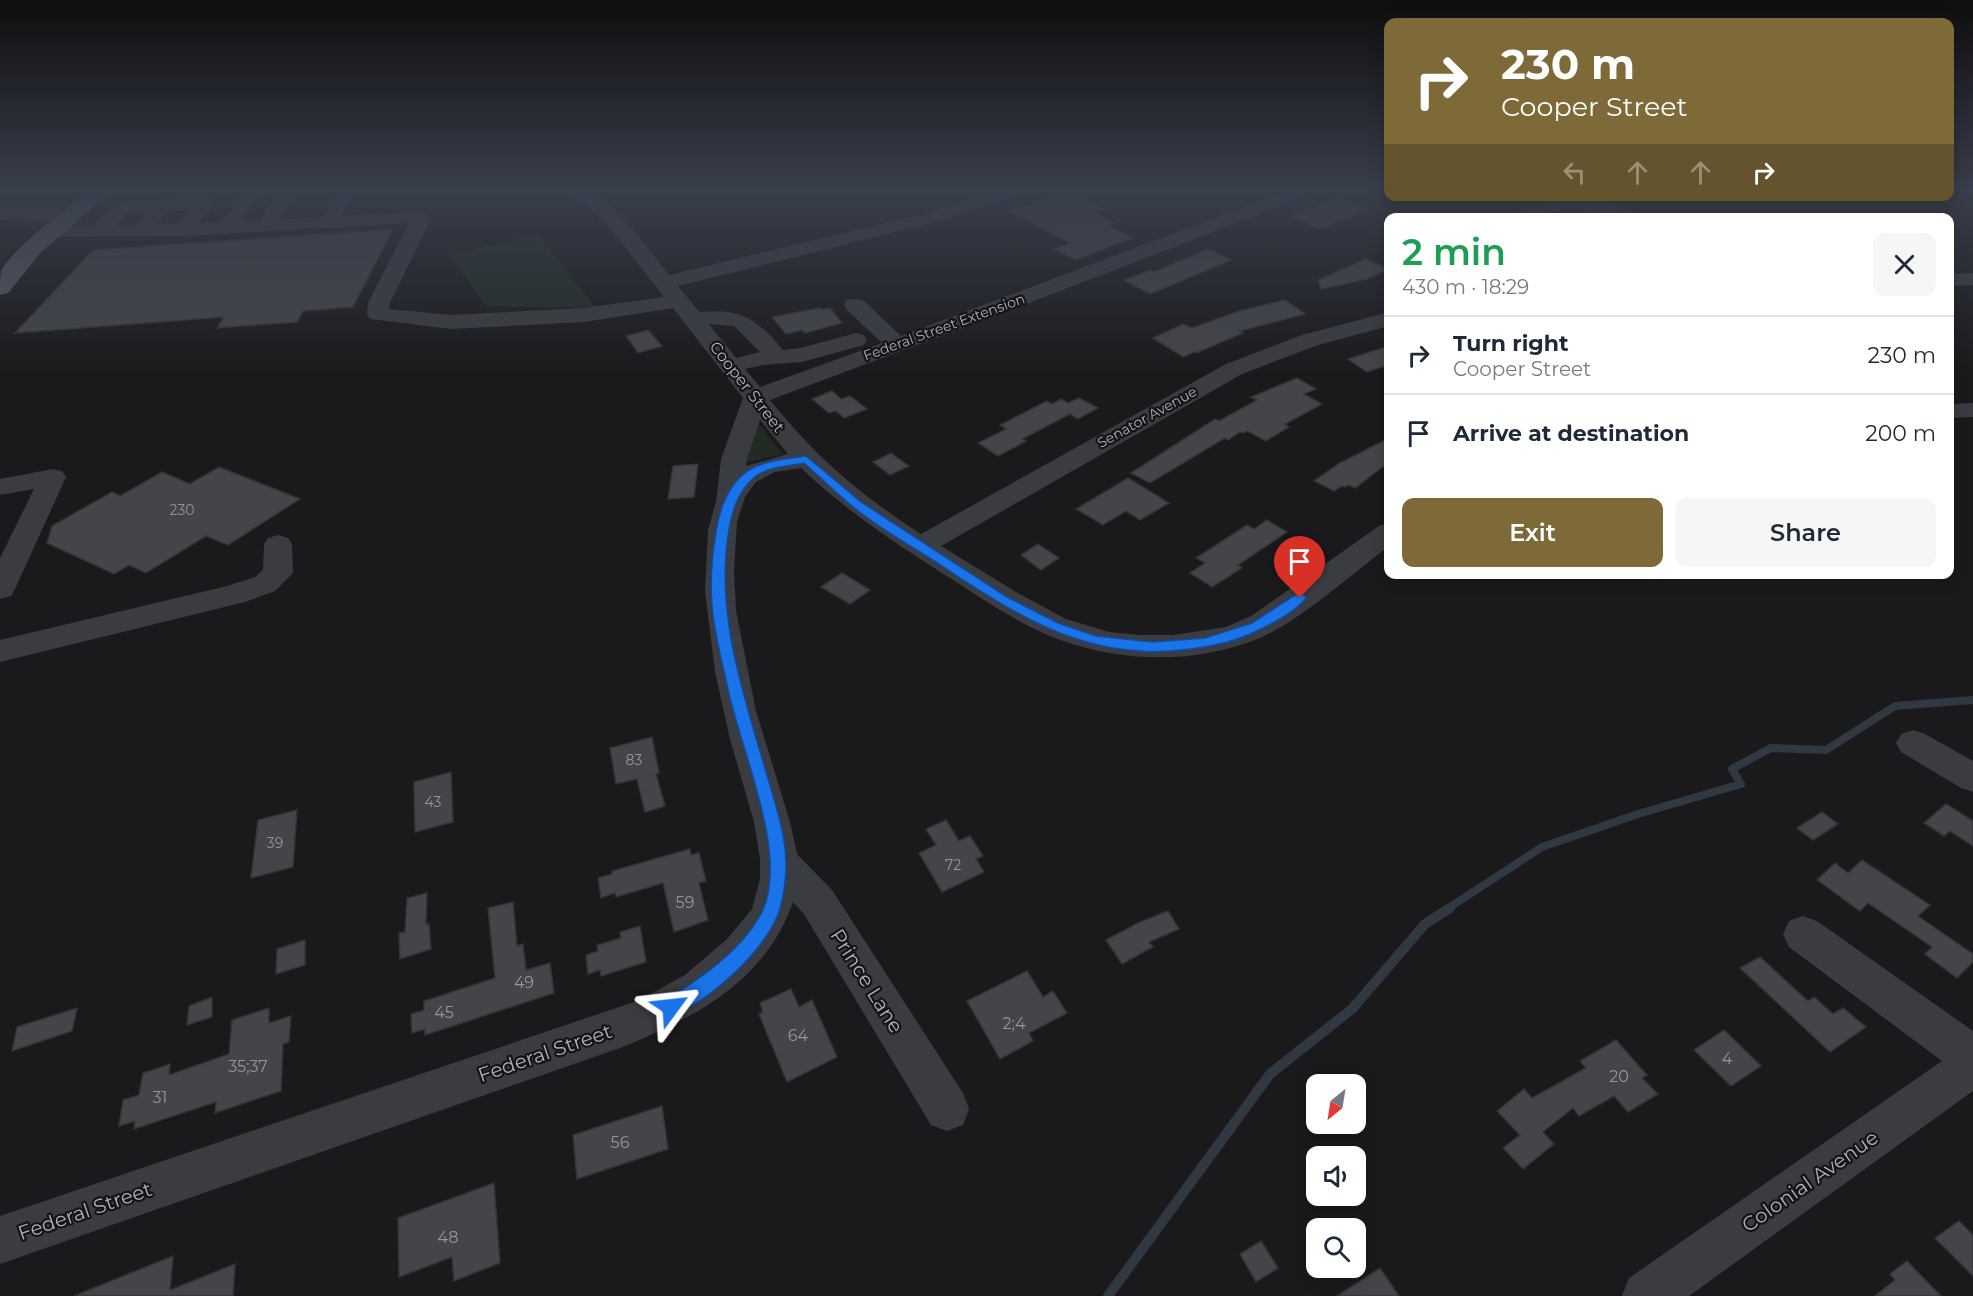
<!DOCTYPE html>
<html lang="en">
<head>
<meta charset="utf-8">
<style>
	body { margin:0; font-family:Montserrat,sans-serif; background:#f6f6f7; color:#1f2937; height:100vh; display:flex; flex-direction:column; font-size:22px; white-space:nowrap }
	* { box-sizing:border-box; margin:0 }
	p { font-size:20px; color:#747a83 }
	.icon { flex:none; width:33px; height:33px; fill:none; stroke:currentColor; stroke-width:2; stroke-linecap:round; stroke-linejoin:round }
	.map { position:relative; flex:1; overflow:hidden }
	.panel { position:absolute; left:1384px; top:213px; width:570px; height:366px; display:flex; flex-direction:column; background:#fff; border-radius:12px; box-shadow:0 3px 15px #0003 }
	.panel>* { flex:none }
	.hud { position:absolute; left:1384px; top:18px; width:570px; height:183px; border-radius:12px; box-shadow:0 3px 15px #0003; background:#7e6939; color:#fff; overflow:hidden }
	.needle { width:39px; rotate:210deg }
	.buttons { position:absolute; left:1306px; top:1074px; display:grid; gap:12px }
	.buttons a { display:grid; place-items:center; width:60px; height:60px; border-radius:12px; background:#fff; box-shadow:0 3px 15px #0003; font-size:30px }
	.pin { position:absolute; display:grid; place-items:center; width:51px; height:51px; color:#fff; margin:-62px -26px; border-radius:50% 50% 50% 0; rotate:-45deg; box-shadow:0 0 6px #0007 }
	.pin .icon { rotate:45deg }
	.me { position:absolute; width:66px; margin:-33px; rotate:60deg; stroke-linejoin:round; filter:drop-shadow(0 0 4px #0008) }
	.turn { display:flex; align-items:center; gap:21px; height:126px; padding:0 18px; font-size:27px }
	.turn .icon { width:78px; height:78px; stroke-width:2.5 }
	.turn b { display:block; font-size:42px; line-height:51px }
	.lanes { display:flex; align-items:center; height:57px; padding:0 18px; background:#0003; justify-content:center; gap:30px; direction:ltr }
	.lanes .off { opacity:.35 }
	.round { display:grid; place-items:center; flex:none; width:63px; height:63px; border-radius:12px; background:#f6f6f7 }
	.headline { display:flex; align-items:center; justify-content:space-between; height:102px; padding:0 18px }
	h1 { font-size:36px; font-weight:600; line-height:45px; color:#1e9e55 }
	.cta { display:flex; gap:12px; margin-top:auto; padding:12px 18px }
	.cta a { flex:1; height:69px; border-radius:12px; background:#7e6939; color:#fff; font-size:24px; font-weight:600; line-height:69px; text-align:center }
	.cta a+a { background:#f6f6f7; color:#1f2937 }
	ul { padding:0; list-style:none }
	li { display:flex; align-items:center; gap:18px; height:78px; padding:0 18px; border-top:2px solid #e0e1e3 }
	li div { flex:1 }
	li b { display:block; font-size:22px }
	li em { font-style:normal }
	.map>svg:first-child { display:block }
	.green { fill:#222b23 }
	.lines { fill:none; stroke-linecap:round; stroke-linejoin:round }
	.stream-far1 { stroke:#303941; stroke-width:8 }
	.stream { stroke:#303941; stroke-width:10 }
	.building { fill:#444549; stroke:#343438; stroke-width:1.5 }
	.minor { fill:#3b3c41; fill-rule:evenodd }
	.major { fill:#575960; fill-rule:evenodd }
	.route { fill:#1a73e8; stroke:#114b97; stroke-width:1.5 }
	.labels { text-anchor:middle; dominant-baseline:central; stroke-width:4.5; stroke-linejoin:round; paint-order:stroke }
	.far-street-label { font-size:14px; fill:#adb1bc; stroke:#151517 }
	.number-label { font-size:14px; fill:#93969f }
	.street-label { font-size:16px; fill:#adb1bc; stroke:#151517 }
	.near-number-label { font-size:16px; fill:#93969f }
	.near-street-label { font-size:20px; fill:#adb1bc; stroke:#151517 }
</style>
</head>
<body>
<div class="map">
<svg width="1973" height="1296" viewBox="0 0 1973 1296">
	<rect width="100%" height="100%" fill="#1a1a1c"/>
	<g class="green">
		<path d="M537,234L596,308L486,306L449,255Z"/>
		<path d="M756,420L783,454L745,463Z"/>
	</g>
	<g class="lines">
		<path class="stream-far1" d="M1447,909L1542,847L1638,814L1741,784L1732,769L1771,748L1826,750L1895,706L1973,700"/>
		<path class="stream" d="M1108,1296L1270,1074L1352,1009L1425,924L1450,908"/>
	</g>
	<g class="building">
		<path d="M1068,192L1105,209L1094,212L1117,224L1109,226L1133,238L1075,260L1054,249L1070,243L1008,211Z"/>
		<path d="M1339,198L1368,210L1325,227L1316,228L1291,216Z"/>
		<path d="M393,229L353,307L303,311L297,322L217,328L224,317L15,333L93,250Z"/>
		<path d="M1208,249L1231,260L1150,294L1124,280L1150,270L1154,272Z"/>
		<path d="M1366,259L1388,269L1367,279L1321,289L1318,280Z"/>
		<path d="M1285,300L1305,314L1240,331L1243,333L1196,353L1194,352L1183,357L1153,338L1183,324L1192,328L1239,311Z"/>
		<path d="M820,308L821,310L830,308L842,323L805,333L802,330L786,334L772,317Z"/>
		<path d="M648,330L662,346L638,353L626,336Z"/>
		<path d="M1389,346V365L1367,372L1348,359Z"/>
		<path d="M1297,378L1316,389L1304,394L1322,404L1285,424L1289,427L1266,441L1247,431L1243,433L1240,432L1228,440L1225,438L1150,483L1131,473L1215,419L1219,421L1257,400L1251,397Z"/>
		<path d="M832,391L841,399L850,396L867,409L844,418L836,411L829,413L812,399Z"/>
		<path d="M1079,398L1098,408L1078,419L1070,414L1022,439L1026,441L998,456L978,443L1006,429L1000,425L1047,401L1052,404L1061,399L1068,403Z"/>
		<path d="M1389,438V462L1355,488L1349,485L1345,487L1342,486L1334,491L1314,481L1340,463Z"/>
		<path d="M891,453L909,466L890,475L873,462Z"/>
		<path d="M698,464L694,497L668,499L673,466Z"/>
		<path d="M219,467L300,499L228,545L206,536L146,573L129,565L114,574L47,543L52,526L112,492L120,496L162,472L190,484Z"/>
		<path d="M1128,478L1169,503L1140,520L1126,511L1103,525L1076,509Z"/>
		<path d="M1267,520L1287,532L1238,565L1242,568L1212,587L1190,573L1205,563L1196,558L1247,525L1254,529Z"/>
		<path d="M1038,544L1059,558L1041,570L1021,555Z"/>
		<path d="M842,573L870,590L850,604L821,587Z"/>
		<path d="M652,737L659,773L656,774L665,806L645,812L637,779L616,784L610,748Z"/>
		<path d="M451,772L453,822L415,832L414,782Z"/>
		<path d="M1946,804L1973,821V846L1950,831L1944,836L1924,823Z"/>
		<path d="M297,810L293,867L251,878L258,820Z"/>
		<path d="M1822,812L1838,824L1813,840L1797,828Z"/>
		<path d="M946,820L959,841L970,836L983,856L976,859L984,872L942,892L919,853L936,845L926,829Z"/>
		<path d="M690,849L691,855L699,853L706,881L699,883L708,920L674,932L663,883L616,897L615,893L601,898L598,878L612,874V871Z"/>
		<path d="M1862,860L1930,905L1918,916L1973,954V962L1957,978L1925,954L1932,947L1868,903L1860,911L1817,880L1835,863L1848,873Z"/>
		<path d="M427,893L426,925L429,924L431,949L400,959L399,933L405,932L407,898Z"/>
		<path d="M513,902L517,946L523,944L526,970L550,963L554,993L425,1035V1029L412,1033L411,1014L424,1010V1001L495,978L488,908Z"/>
		<path d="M1168,911L1179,929L1149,942L1153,947L1122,964L1106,940L1138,923Z"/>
		<path d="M640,926L646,962L601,976L600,970L588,974L586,955L598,951L597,945L621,938L620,932Z"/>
		<path d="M305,940V965L276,974L277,949Z"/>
		<path d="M1760,957L1808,1001L1814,997L1833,1014L1843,1008L1866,1027L1830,1052L1740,968Z"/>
		<path d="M1027,971L1043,997L1053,991L1067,1013L1029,1033L1033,1041L1000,1059L967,1001Z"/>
		<path d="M791,989L799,1007L812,1000L837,1057L787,1082L759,1014L763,1012L760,1003Z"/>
		<path d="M212,997V1017L187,1025L189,1006Z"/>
		<path d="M77,1008L72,1031L12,1051L17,1027Z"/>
		<path d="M269,1008V1023L291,1016L289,1042L283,1044L281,1091L215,1113L216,1102L134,1129L135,1121L119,1126L123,1100L139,1095L143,1073L170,1064L169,1075L229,1054L232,1020Z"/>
		<path d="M1724,1030L1761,1066L1731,1086L1694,1050Z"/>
		<path d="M1616,1040L1647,1075L1642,1078L1658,1094L1628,1112L1614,1096L1579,1116L1573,1108L1543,1132L1554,1144L1523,1169L1503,1148L1520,1135L1497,1111L1524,1089L1532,1098L1586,1068L1580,1061Z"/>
		<path d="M662,1106L668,1149L577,1179L573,1135Z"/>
		<path d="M494,1183L500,1263L454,1281L452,1257L399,1277L398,1218Z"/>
		<path d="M1959,1221L1973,1235V1276L1935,1238Z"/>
		<path d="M1261,1241L1278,1268L1256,1282L1240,1254Z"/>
		<path d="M173,1256L170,1290L235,1264L233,1296H74Z"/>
		<path d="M1907,1261L1941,1296H1875L1895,1280L1890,1274Z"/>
		<path d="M1380,1268L1399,1296H1337Z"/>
	</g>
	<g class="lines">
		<g class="minor">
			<path d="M243,192H261L242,221L260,220L278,192H296L280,219L322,217L336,196L333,192H354L355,194L342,216L422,211L429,213L432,217L390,303L389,309L451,315L584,308L664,297L612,230L590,208L570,196L567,192C574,192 584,190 591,193C617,203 651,253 669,275L927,213L993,192H1020L1017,196L940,221L678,286L699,312C741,308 756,318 783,350L801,348L856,333L864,335L867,340L864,345L802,362L763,365L745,369L760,387L882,343L847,310L844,305L847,300L855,299L863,300L901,336L1284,192H1309L1306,196L1047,296L770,400C816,457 859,494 921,534L1226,364L1302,335L1389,312V326L1318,345L1242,374L941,546L1016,592L1066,619L1109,632L1140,635H1173L1226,627L1251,616L1379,526L1389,523V546C1352,574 1301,620 1260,638C1192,666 1111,663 1043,633C1008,617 975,594 942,573C892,541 844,509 801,468L775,472L756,482L745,497L737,522L734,571L736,611L756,711L790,822L797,854L832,890L963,1093L969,1109L963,1125L947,1131L931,1125L804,914L793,902C766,981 693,1019 620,1048L0,1264V1216L640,1000L685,975L727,939L752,909L760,879V859L754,822L730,739L715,672L705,591L708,530L716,502L721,459L743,398L673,308L584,322L451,329L370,319L367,314L368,303L409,223L182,236L49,237L42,235L39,231L42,227L49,225H94L117,203L124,201L205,198L212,200L214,204L198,223L222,222ZM189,210L177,224H157L168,211ZM129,212H147L135,225H117ZM709,324L734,326L760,352L736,358ZM760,420L788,454L746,466L747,459Z"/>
			<path d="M1565,197C1592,196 1615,205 1640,214L1642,218H1615L1577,208L1558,210L1539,218H1513C1524,205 1549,201 1565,197Z"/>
			<path d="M0,208L68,210L75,212L78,216L75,220L68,222L0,220Z"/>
			<path d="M1973,273V285L1950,286V274Z"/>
			<path d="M1973,403V417L1950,418V404Z"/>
			<path d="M53,469L62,471L66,477L15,589L11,596L0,599V558L34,489L0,495V479Z"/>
			<path d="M278,535L288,538L292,544L293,573L275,591L245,602L0,662V640L227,586L255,577L263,570L264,544L268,538Z"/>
			<path d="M1913,730L1925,734L1973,761V792L1961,788L1901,752L1896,743L1901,734Z"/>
			<path d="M1803,916L1817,921L1973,1031V1091L1689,1296H1622L1629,1278L1942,1061L1789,947L1783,934L1789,921Z"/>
		</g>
		<path class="major" d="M89,192H111L41,252L8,293L0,295C0,288 0,277 1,271C14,247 66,209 89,192Z"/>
	</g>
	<linearGradient id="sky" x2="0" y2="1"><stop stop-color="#0e0e0f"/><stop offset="0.51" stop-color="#383e4b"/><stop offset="1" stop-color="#383e4b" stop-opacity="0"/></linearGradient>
	<rect width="1973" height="373" fill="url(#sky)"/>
	<path class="route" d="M806,456L861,502L1007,597L1058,623L1096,636L1152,642L1205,638L1252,623L1295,595H1305L1306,598C1293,616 1249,636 1228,642C1108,672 1035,628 939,564C910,545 878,528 852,506C835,492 820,477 804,463C790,466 768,467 756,476C737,491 731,514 728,536C716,616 744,696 766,772C775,804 787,836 786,870C785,886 783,904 776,919C759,956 709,1001 671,1016L664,1013L662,1007L664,1001C700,979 740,952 761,914C791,858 740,749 728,689C722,662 714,632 712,605C710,581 712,555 716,532C719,510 729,482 749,470C765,460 789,459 806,456Z"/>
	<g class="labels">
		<g class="far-street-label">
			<text transform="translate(944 327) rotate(-20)">Federal Street Extension</text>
			<text transform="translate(1147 417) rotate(-29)">Senator Avenue</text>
		</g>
		<g class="number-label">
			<text x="182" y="510">230</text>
			<text x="634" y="760">83</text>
			<text x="433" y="802">43</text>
			<text x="275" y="843">39</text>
			<text x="953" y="865">72</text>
		</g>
		<g class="street-label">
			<text transform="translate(747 387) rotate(52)">Cooper Street</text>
		</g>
		<g class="near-number-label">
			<text x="685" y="902">59</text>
			<text x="524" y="982">49</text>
			<text x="444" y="1012">45</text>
			<text x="1014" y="1023">2;4</text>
			<text x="798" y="1035">64</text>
			<text x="1727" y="1058">4</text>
			<text x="248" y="1066">35;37</text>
			<text x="1619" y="1076">20</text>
			<text x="160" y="1097">31</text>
			<text x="620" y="1142">56</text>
			<text x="448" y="1237">48</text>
		</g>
		<g class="near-street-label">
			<text transform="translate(867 981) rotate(58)">Prince Lane</text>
			<text transform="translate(545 1053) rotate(-19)">Federal Street</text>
			<text transform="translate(1810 1181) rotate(-35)">Colonial Avenue</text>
			<text transform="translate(85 1211) rotate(-19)">Federal Street</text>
		</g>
	</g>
</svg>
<div class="buttons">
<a><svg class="needle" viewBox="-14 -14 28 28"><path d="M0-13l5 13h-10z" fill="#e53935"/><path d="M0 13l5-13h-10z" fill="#747a83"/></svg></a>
<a><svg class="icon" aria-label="sound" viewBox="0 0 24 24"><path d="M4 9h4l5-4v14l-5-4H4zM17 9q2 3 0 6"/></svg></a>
<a><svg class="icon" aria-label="search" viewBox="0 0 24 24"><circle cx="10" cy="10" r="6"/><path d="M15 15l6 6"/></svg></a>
</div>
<div class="pin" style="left:1300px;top:598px;background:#d93025"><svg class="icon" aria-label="arrive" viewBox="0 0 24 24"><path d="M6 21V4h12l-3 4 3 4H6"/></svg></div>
<svg class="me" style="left:671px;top:1007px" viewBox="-20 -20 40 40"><path d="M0-17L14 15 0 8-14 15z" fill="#1a73e8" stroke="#fff" stroke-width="4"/></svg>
<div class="hud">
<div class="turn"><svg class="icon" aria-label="right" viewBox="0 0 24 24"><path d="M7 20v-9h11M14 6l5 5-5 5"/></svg><div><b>230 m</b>Cooper Street</div></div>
<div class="lanes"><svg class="icon off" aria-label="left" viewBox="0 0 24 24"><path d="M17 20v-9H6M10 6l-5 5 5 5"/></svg><svg class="icon off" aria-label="ahead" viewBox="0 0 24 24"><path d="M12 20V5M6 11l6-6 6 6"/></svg><svg class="icon off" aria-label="ahead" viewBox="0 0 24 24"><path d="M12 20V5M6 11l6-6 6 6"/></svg><svg class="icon" aria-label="right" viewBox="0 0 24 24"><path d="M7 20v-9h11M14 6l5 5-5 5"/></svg></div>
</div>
<section class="panel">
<div class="headline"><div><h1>2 min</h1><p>430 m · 18:29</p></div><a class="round"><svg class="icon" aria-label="close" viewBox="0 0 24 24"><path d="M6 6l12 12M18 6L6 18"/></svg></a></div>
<ul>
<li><svg class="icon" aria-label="right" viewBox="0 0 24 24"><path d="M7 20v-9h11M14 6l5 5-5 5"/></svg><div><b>Turn right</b><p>Cooper Street</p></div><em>230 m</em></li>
<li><svg class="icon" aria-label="arrive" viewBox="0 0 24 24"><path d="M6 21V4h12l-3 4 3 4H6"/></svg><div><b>Arrive at destination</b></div><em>200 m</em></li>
</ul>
<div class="cta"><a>Exit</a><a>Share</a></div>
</section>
</div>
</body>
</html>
